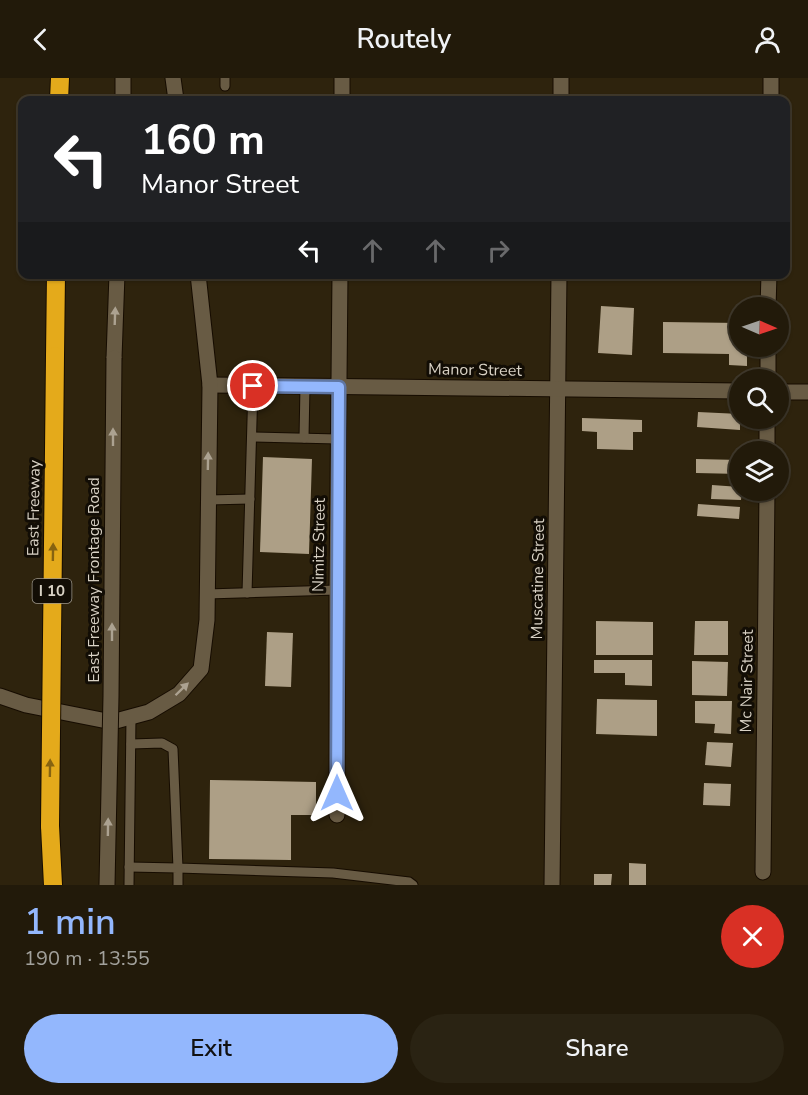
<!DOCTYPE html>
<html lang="en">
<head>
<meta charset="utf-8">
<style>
	body { margin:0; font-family:"Nunito Sans",sans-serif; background:#2a2313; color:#f1f3f6; height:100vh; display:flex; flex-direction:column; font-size:22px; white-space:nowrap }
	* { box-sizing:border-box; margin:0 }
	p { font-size:20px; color:#a2a19c }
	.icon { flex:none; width:33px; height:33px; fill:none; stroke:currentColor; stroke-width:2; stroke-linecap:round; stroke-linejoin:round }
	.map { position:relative; height:807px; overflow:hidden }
	.sheet { display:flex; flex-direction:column; background:#221a0a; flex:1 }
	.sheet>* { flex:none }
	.guide { position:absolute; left:18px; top:18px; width:772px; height:183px; border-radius:12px; box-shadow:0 2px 4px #0004,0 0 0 2px #3f382b; background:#202124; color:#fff; overflow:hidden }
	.needle { width:39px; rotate:92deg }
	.controls { position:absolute; left:729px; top:219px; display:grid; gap:12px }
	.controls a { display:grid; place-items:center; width:60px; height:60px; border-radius:50%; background:#221a0a; box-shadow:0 2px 4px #0004,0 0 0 2px #3f382b; font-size:30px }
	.pin { position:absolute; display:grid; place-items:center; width:51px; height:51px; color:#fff; margin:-26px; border:3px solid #fff; border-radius:50%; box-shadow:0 2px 6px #0007 }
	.me { position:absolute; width:66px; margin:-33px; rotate:0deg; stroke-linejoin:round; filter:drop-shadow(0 0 4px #0008) }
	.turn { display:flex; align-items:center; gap:21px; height:126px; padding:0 24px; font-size:27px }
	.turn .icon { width:78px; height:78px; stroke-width:2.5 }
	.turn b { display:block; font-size:42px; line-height:51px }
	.lanes { display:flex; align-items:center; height:57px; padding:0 24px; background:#0003; justify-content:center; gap:30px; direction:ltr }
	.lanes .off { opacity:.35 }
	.round { display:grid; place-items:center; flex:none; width:63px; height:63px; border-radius:32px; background:#2a2313 }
	.overview { display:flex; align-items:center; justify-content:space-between; height:102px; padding:0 24px }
	h1 { font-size:36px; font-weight:600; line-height:45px; color:#93b7fd }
	.primary-button { display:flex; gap:12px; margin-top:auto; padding:12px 24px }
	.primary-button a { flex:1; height:69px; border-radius:36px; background:#93b7fd; color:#111; font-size:24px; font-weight:600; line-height:69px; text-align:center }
	.primary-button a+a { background:#2a2313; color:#f1f3f6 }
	header { display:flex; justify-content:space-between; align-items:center; height:78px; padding:0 24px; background:#221a0a; font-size:27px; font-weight:600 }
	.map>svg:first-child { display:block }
	.building { fill:#ad9f86 }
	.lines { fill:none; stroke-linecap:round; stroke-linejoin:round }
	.service-casing { stroke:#160c00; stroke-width:11 }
	.minor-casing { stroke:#160c00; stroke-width:17 }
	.tertiary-casing { stroke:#160c00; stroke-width:17 }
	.secondary-casing { stroke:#160c00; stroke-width:17 }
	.motorway-casing { stroke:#160c00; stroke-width:20 }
	.service { stroke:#685b44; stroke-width:9 }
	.minor { stroke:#685b44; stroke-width:15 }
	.tertiary { stroke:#685b44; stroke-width:15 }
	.secondary { stroke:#685b44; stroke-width:15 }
	.motorway { stroke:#e4aa1b; stroke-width:18 }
	.secondary-bridge-casing { stroke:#160c00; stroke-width:17; stroke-linecap:butt }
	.motorway-bridge-casing { stroke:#160c00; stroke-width:20; stroke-linecap:butt }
	.secondary-bridge { stroke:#685b44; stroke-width:15 }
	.motorway-bridge { stroke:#e4aa1b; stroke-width:18 }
	.oneway { fill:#aca291 }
	.oneway2 { fill:#866311 }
	.route-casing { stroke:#6077a4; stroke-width:15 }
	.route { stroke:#93b7fd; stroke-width:10 }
	.labels { text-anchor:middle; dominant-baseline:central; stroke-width:6; stroke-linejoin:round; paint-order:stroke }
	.shield { fill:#120d05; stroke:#9d978b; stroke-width:1.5 }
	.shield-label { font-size:15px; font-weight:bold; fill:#d9d2c5 }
	.street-label { font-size:16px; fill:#d9d2c5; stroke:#120d05 }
</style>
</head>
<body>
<header><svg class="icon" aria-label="back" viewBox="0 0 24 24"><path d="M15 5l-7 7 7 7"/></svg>Routely<svg class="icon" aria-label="person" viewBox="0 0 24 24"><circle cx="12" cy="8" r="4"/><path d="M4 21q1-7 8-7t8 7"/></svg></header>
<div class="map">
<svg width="808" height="807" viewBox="0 0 808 807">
	<rect width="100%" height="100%" fill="#2e230d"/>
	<g class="building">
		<path d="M601,228L634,230L632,277L598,275Z"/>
		<path d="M663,244L740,245V268H747V288L729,287V276L663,275Z"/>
		<path d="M698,334L740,336V352L697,349Z"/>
		<path d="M582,340L642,342V354H633V372L597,371V354L582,353Z"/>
		<path d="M263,379L312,381L309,476L260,474Z"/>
		<path d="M696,381L740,382V396L696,395Z"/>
		<path d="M712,407L740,409V412H742L741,422L711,421Z"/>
		<path d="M698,426L740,429L739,441L697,438Z"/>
		<path d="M596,543L653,544V577H596Z"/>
		<path d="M695,543H728V577H694Z"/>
		<path d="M267,554L293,555L291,609L265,608Z"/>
		<path d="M594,582H652V608L625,607V595H594Z"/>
		<path d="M692,583L728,584L727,618L692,617Z"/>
		<path d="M597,621L657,622V658L596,656Z"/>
		<path d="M695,623H732L731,656L714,655L715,646L695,645Z"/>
		<path d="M707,664L733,665L731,689L705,687Z"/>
		<path d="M210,702L316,704V737H291V782L209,781Z"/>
		<path d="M704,705L731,706L730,728L703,727Z"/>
		<path d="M629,785L646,786V807H629Z"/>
		<path d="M594,796H612L611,807H594Z"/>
	</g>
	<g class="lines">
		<g class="service-casing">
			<g id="service">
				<path d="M225,0V8"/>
				<path d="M252,359L338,361"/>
				<path d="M304,360L305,308"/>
				<path d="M208,422L250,421"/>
				<path d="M247,515L253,308"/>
				<path d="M207,516L337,512"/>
				<path d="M131,666L162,665L173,671L178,790L333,795L409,804L413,807"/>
				<path d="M129,789L178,790V807"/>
				<path d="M129,807L131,639"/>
			</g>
		</g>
		<g class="minor-casing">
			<g id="minor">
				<path d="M342,22V0"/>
				<path d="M561,22V0"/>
				<path d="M771,22V0"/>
				<path d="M768,230L769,196"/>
				<path d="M768,302V268"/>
				<path d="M767,374V340"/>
				<path d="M337,737V512L340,196"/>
				<path d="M763,794L767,412"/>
				<path d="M552,807L559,196"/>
			</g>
		</g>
		<g class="tertiary-casing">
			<g id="tertiary">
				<path d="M210,307L740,313"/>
				<path d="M778,314H808"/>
			</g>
		</g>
		<g class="secondary-casing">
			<g id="secondary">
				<path d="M173,0L176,22"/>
				<path d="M123,22V0"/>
				<path d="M114,280L117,196"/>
				<path d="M0,618L26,627L112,644L149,634L179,616L201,591L207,542L210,307L198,196"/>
			</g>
		</g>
		<g class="motorway-casing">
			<g id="motorway">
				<path d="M59,22L60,0"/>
				<path d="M55,278L56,196"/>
				<path d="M50,748L53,807"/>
			</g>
		</g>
		<use href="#service" class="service"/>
		<use href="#minor" class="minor"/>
		<use href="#tertiary" class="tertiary"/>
		<use href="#secondary" class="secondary"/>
		<use href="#motorway" class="motorway"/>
		<g class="secondary-bridge-casing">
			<path id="secondary-bridge" d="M107,807L111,618L114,280"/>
		</g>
		<g class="motorway-bridge-casing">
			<path id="motorway-bridge" d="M50,748L55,278"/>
		</g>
		<use href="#secondary-bridge" class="secondary-bridge"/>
		<use href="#motorway-bridge" class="motorway-bridge"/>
	</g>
	<defs><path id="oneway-solid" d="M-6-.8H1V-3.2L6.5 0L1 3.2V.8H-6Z" transform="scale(1.5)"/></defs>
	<g class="oneway">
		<use href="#oneway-solid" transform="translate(115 238) rotate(-88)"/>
		<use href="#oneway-solid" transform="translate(113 359) rotate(-90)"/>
		<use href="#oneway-solid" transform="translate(208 383) rotate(-89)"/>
		<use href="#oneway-solid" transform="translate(112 554) rotate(-90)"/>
		<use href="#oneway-solid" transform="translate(182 611) rotate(-44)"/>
		<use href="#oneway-solid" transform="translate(108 749) rotate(-89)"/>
	</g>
	<g class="oneway2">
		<use href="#oneway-solid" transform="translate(53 474) rotate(-89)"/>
		<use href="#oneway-solid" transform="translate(50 690) rotate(-89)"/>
	</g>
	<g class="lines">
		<g class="route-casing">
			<path id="route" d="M253,308L339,309L337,715"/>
		</g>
		<use href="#route" class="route"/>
	</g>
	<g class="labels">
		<rect class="shield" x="32.5" y="501" width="39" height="24" rx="4.5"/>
		<g class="shield-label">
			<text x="52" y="513">I 10</text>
		</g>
		<g class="street-label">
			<text transform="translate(475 292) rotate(1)">Manor Street</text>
			<text transform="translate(34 430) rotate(-89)">East Freeway</text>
			<text transform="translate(319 467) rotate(-89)">Nimitz Street</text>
			<text transform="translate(538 501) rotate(-89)">Muscatine Street</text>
			<text transform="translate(94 502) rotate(-90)">East Freeway Frontage Road</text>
			<text transform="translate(747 603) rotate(-89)">Mc Nair Street</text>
		</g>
	</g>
</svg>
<div class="controls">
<a><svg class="needle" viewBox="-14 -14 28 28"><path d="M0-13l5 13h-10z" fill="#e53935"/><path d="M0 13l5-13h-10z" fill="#a2a19c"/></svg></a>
<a><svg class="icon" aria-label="search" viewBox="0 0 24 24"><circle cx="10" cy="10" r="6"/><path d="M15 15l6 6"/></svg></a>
<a><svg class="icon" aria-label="layers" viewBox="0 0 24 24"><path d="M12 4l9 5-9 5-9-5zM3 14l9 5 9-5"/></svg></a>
</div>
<div class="pin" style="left:253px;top:308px;background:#d93025"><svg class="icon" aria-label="arrive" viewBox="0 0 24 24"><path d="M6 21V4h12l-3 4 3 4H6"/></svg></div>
<svg class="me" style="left:337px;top:715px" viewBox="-20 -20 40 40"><path d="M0-17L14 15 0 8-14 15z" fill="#93b7fd" stroke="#fff" stroke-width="4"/></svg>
<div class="guide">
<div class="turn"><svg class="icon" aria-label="left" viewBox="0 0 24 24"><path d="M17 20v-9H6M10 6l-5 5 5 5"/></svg><div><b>160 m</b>Manor Street</div></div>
<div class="lanes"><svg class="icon" aria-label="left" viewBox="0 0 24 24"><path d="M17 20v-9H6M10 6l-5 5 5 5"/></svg><svg class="icon off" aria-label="ahead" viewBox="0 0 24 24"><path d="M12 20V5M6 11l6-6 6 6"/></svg><svg class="icon off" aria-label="ahead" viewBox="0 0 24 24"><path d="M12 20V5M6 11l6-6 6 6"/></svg><svg class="icon off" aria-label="right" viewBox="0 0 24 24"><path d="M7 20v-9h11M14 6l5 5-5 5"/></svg></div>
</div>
</div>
<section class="sheet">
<div class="overview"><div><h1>1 min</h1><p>190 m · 13:55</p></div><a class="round" style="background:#d93025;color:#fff"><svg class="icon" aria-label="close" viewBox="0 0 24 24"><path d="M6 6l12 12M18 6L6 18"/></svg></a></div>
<div class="primary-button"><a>Exit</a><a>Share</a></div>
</section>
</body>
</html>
